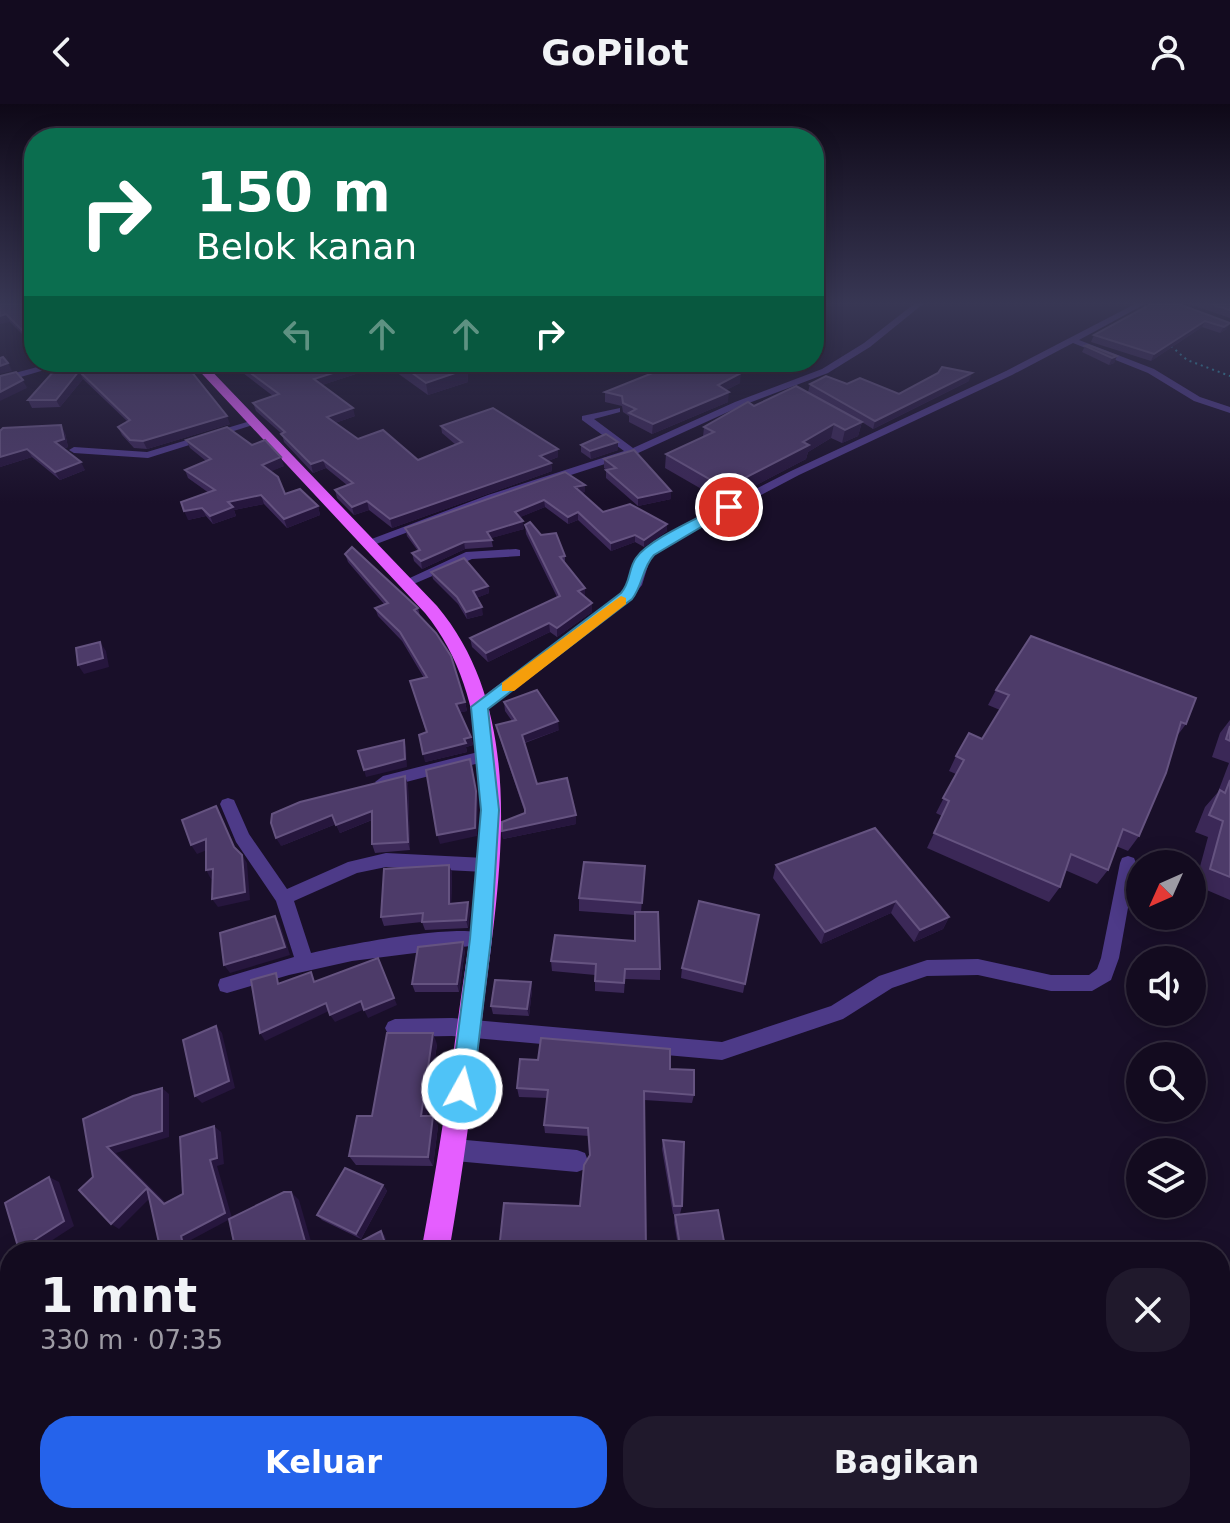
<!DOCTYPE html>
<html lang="id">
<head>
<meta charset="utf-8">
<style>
	body { margin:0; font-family:"DejaVu Sans",sans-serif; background:#20192c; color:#f1f3f6; height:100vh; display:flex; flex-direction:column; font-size:30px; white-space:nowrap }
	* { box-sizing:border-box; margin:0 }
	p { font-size:26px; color:#9d9ba4 }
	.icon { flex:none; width:44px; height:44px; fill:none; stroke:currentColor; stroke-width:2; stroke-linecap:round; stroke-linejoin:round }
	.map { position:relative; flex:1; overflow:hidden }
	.details { position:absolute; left:0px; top:1138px; width:1230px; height:282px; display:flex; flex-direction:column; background:#130b1f; border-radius:32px 32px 0 0; box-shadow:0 4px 20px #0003,0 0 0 2px #322b3d }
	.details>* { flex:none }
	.guide { position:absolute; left:24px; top:24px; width:800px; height:244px; border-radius:32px; box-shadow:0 4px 20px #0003,0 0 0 2px #322b3d; background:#0b6e4f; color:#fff; overflow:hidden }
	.needle { width:52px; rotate:225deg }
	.fabs { position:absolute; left:1126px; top:746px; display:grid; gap:16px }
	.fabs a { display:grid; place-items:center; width:80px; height:80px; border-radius:50%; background:#130b1f; box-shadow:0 4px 20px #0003,0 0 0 2px #322b3d; font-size:40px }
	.pin { position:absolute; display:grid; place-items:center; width:68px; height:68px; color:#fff; margin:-34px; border:4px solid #fff; border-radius:50%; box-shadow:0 2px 8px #0007 }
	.me { position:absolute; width:88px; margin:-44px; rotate:7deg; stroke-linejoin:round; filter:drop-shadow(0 0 6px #0008) }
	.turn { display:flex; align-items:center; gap:28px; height:168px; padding:0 40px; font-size:36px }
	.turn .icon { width:104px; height:104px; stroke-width:2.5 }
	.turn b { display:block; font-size:56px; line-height:68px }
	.lanes { display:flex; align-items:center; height:76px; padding:0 40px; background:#0003; justify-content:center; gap:40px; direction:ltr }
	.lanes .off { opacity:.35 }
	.round { display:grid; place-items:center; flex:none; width:84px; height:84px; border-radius:32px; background:#20192c }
	.head { display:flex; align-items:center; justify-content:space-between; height:136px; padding:0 40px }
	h1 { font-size:48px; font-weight:600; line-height:60px }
	.cta { display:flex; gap:16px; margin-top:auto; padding:16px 40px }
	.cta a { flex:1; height:92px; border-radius:32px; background:#2563eb; color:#fff; font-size:32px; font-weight:600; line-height:92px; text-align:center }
	.cta a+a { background:#20192c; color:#f1f3f6 }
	header { display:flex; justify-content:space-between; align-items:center; height:104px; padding:0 40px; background:#130b1f; font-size:36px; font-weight:600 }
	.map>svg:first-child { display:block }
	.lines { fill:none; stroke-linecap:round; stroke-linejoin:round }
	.path { stroke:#2da7bd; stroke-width:2; stroke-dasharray:2 4; stroke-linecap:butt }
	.street { fill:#4d3a88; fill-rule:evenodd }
	.primary { fill:#e55eff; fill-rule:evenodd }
	.wall { fill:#3b2857 }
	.shaded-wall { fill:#26163d }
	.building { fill:#4d3b69; stroke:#655380; stroke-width:2 }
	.route { fill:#4fc3f7; stroke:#337fa1; stroke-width:2 }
	.slow { fill:#f59e0b }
</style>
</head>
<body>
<header><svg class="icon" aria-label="back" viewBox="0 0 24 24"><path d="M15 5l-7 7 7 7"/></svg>GoPilot<svg class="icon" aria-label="person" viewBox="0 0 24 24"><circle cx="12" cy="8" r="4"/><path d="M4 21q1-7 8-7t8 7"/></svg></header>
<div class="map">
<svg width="1230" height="1419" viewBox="0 0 1230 1419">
	<rect width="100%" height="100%" fill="#190f29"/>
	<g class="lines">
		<path class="path" d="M1171,242L1187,256L1230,272"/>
		<g class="street">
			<path d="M914,200H923L870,243L828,269L741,302L636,350L496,395L371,442L367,443L361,439L488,391L624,347L582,316V312L620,304V308L594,315L633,344L735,298L822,265L864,239Z"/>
			<path d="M1135,200H1145L1079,236L1154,265L1200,293L1230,303V309L1194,297L1148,269L1073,239L1012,271L799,371L674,437L650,455L642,481L631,495L484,607H474L472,603L474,599L623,489L630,480L640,450L666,431L791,367L1006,267Z"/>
			<path d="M56,258H72L0,279V273Z"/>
			<path d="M247,318L256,320L148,354L74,349L69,346L74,343L147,348Z"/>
			<path d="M516,445L520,446V452L472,455L409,482H401L399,479L466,448Z"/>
			<path d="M486,646L494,652L491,656L383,684L375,678L383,672Z"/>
			<path d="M228,694L234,696L249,730L287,785L348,758L386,749L485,754L491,756L493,761L491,766L485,768L386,763L357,769L294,797L311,849C345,841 457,819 486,830L489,835L486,840L352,857L289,871L227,889L220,887L218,881L220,875L294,853L276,797L236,738L220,700L222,696Z"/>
			<path d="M1128,752L1134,754L1136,759L1119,854L1111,876L1092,887H1051L978,871L927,872L892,884L843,915L722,956L452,932L395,933L388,930L385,924L388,918L395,915L452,914L722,938L831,902L879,872L927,856L978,855L1051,871H1089L1097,865L1101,854L1120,759L1122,754Z"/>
			<path d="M455,1035L577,1046L585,1049L588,1057L585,1065L577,1068L455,1057L448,1053L444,1046L448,1039Z"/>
			<path d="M10,1370V1399L0,1403V1374Z"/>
			<path d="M19,1410H45L47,1419H21Z"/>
		</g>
		<g class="primary">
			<path d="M191,258H203L437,502C530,613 499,775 483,907C473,988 463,1068 449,1148H421C436,1069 448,989 459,908C476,785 512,615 425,509Z"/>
			<path d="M375,1410H409L408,1419H374Z"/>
		</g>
	</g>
	<g class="wall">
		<path d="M0,200H34V242L10,218Z"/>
		<path d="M1179,200L1227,225L1220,229L1202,223L1151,257L1091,238L1094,231Z"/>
		<path d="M1189,200H1230V214Z"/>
		<path d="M1085,242L1117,252L1114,259L1109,261L1082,248Z"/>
		<path d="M53,258L194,261L196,268L193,269L230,320L147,345L134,344L122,331L118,323L128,318L83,275L60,303L32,304L28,296L56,264Z"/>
		<path d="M206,258H367L368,266L322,281L355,312L335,319L358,335L418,356L456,341L442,329L441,322L558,345V353L548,357L551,359L552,367L392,424L369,406L354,411L337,394L335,386L347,381L326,364L313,369L284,338L282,330L256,307L253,299L273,292L230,259L213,264Z"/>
		<path d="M388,258H456L467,265L468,278L428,291L389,263Z"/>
		<path d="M969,277L873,325L862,318L858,332L842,339L831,334L808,348L806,355L724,398L665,364L666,350L703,333L704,323L754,302L808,288L810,280H847L899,290Z"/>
		<path d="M740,279L726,286L728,298L652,330L629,318V312L623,308L622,302L605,298V288Z"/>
		<path d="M0,327L65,329L68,343L63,345L85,366L60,376L32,353L0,363Z"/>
		<path d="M186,336L252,341L284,362L270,367L285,390L318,402L320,411L287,424L264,400L234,406L236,412L213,420L206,412L188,416L209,389L188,374L185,366L206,357L190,344Z"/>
		<path d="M581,341L618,346L591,355L581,348Z"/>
		<path d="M604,355L671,395L638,402L606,374V366H607L604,364Z"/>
		<path d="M585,388L582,389L603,408L667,427L644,443L635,438L611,447L578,416L568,420L545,403L520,413L524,425L491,434L493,443L465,445L422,465L414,457L412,449L418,447L407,432L405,424Z"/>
		<path d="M525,421L541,431L565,452V461L585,493L592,499V508L557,533L550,528L488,558L472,543L470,534L557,493L526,430Z"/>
		<path d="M345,450L418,504L420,512L465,598L467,607L460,608L471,633L473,641L466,643L467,648L425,658L426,628L410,577L424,574L402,537L378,512L375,504L384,500L348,458Z"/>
		<path d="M431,468L488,482L489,489L476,494L483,511L467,515L458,500L433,475Z"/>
		<path d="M1031,532L1186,620L1177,632L1139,732L1128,747L1116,742L1108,766L1097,780L1065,766L1060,783L1049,798L927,744L942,712L936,709L956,670L949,667L956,652L982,635L1000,606L988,601L996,586Z"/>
		<path d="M504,598L559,626L525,639L537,680L576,711V720L503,735L502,727L525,709L498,629L496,621L512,617L505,607Z"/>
		<path d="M1230,616V796L1195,781L1208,733L1195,728L1205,703L1218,688L1229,659L1212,653L1220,629Z"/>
		<path d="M405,672L408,681L410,746L375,749L372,740V716L340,729L336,720L281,742Z"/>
		<path d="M449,761L452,769L451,800L470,806L468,824L425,826L422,818L384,822L381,813Z"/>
		<path d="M776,761L949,813L943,825L914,838L891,809L821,840L773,774Z"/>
		<path d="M645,762L641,808L660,865V876L625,875L624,889L595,887V871L552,867L551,857L635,837V811L579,807V794Z"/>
		<path d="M759,811L743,889L681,874L682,864Z"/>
		<path d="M465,846L459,888H415L412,880Z"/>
		<path d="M531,878L532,886L529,912L493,910L491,902Z"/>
		<path d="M437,940L427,1012H433L438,1022L433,1062L356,1061L349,1052L372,1012Z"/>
		<path d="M670,965L694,991L692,999L644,996L646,1148L499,1146L580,1102L590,1051L589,1032L545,1029L544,1021L547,994L519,993L517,984Z"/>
		<path d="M663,1036L682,1102L680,1110H673L662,1045Z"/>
		<path d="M383,1081L387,1087L361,1135L322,1116L317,1111Z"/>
		<path d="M675,1111L726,1148H679L674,1118Z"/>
	</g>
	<g class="shaded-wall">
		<path d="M6,210L10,218L0,220V212Z"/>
		<path d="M1205,217L1202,223L1151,257L1154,250Z"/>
		<path d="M1230,219L1227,225L1220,229L1224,223Z"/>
		<path d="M1117,252L1114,259L1109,261L1112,254Z"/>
		<path d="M53,258H65L57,266Z"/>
		<path d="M211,258H230V259L213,264Z"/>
		<path d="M367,258L368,266L316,283L314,275Z"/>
		<path d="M8,259L12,267L0,270V262Z"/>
		<path d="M194,261L196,268L190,270L187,262Z"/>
		<path d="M467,265L468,278L428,291L426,279Z"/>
		<path d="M79,267L83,275L60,303L56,296Z"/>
		<path d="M741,269L740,279L717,291L718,281Z"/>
		<path d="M972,269L969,277L873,325L875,317Z"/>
		<path d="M23,276L27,284L0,297V288Z"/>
		<path d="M729,288L728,298L652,330L653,320Z"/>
		<path d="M353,304L355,312L329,321L327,313Z"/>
		<path d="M227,312L230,320L147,345L143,337Z"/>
		<path d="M862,318L858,332L842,339L845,326Z"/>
		<path d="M834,320L831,334L808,348L806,355L724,398L725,384Z"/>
		<path d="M61,321L65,329L68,343L59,346L55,338Z"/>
		<path d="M618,338V346L591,355L590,347Z"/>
		<path d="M27,345L32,353L0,363V353Z"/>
		<path d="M558,345V353L540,360V352Z"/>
		<path d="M281,353L284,362L265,370L262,361Z"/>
		<path d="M323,356L326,364L313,369L311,360Z"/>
		<path d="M81,358L85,366L60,376L55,368Z"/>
		<path d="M551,359L552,367L392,424L390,415Z"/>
		<path d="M585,381V388L575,391V383Z"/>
		<path d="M671,387V395L638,402V394Z"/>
		<path d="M261,391L264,400L234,406L236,412L213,420L210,412L228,398Z"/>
		<path d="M544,396L545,403L516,415L515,408Z"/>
		<path d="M367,397L369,406L354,411L352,403Z"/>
		<path d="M318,402L320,411L287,424L284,415Z"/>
		<path d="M202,404L206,412L188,416L184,407Z"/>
		<path d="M578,408V416L568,420V413Z"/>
		<path d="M523,417L524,425L488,435L487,428Z"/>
		<path d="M667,420V427L644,443V436Z"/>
		<path d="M635,431V438L611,447V439Z"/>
		<path d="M464,438L465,445L422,465L421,457Z"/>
		<path d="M488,482L489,489L474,495L473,487Z"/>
		<path d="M585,484V493L578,487Z"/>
		<path d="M592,499V508L557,533V524Z"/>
		<path d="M482,503L483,511L467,515L466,508Z"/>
		<path d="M549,519L550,528L488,558L486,549Z"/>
		<path d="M100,538L106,547L109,563L84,570L78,561Z"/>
		<path d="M465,598L467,607L458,609L456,600Z"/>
		<path d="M558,617L559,626L523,639L522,631Z"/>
		<path d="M471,633L473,641L466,643L467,648L425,658L423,650Z"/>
		<path d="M404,636L406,643L407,663L366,673L364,666Z"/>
		<path d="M405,672L408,681L410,746L408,738Z"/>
		<path d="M476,687L478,696L477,732L440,740L437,731Z"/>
		<path d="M372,707L374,715L340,729L336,721Z"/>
		<path d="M332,711L336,720L281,742L276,734Z"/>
		<path d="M576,711V720L503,735L502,727Z"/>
		<path d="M206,735L212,744L197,750L191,741Z"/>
		<path d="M242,751L247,759L250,796L218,803L212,795Z"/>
		<path d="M449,761L452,769L451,809L449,800Z"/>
		<path d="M213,765L218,774L211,775L206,766Z"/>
		<path d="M896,797L891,809L821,840L825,828Z"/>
		<path d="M468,798L470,806L468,824L466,816Z"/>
		<path d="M275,812L280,820L290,851L230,869L224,861Z"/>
		<path d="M949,813L943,825L914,838L920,826Z"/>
		<path d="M463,838L465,846L459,888L457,880Z"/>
		<path d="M378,854L397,901L368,914L364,906Z"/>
		<path d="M531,878L532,886L529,912L527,905Z"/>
		<path d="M361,897L365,905L335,918L330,911Z"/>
		<path d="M326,899L331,906L265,937L260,929Z"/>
		<path d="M216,922L222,929L235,984L202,999L195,992Z"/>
		<path d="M433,929L437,940L425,1022L421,1012Z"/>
		<path d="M162,984L169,990V1033L116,1049L172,1105L164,1100L154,1090L119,1125L111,1120L107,1043Z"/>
		<path d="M433,1012L438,1022L433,1062L428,1053Z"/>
		<path d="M214,1022L221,1028L224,1060L217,1062L232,1114L189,1137L192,1148H185L181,1132L210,1056Z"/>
		<path d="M49,1073L59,1078L74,1122L34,1148H24L19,1146Z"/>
		<path d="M383,1081L387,1087L361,1135L356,1130Z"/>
		<path d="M291,1088L299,1096L314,1148H308Z"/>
		<path d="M381,1127L385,1132L390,1148H388Z"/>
		<path d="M80,1410H96L98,1419H82Z"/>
	</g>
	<g class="building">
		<path d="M0,200H34V238L6,210L0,212Z"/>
		<path d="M1151,200H1179L1230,219L1224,223L1205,217L1154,250L1094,231Z"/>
		<path d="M1211,200H1230V206Z"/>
		<path d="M1088,241L1117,252L1112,254L1085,242Z"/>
		<path d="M3,253L8,259L0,262V254Z"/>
		<path d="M62,258H192L194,261L187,262L227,312L143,337L130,336L118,323L130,316L79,267L56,296H28Z"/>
		<path d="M236,258H367L314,275L353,304L327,313L358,335L383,326L418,356L462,338L441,322L493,304L558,345L540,352L551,359L390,415L367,397L352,403L335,386L353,379L323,356L311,360L281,330L285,328L253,299L279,290Z"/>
		<path d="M397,258H456L467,265L426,279Z"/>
		<path d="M680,258H689L692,260L696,258H718L741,269L718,281L729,288L653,320L629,309L636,305L623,299L622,292L605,288Z"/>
		<path d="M942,263L972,269L875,317L810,280L826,272L847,280L860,274L899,290L938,269Z"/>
		<path d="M16,268L23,276L0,288V272Z"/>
		<path d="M796,282L862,318L845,326L834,320L803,338L809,341L725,384L666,350L714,328L704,323L748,298L754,302Z"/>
		<path d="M61,321L64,335L55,338L81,358L55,368L27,345L0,353V327L3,324Z"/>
		<path d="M227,323L252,341L265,336L281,353L262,361L278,373L285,390L300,385L318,402L284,415L261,391L228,398L233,403L210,412L202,404L184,407L181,398L215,386L185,366L211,355L186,336Z"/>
		<path d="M606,330L618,338L590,347L581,341Z"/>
		<path d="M634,346L671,387L638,394L606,366L616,364L604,355Z"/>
		<path d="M565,368L585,381L575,383L603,408L630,400L667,420L644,436L635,431L611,439L578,408L568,413L544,396L515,408L523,417L487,428L492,436L464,438L421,457L412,449L420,446L405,424Z"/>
		<path d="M530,418L541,431L556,429L565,452L560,453L585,484L578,487L592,499L557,524L549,519L486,549L470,534L560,492L525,421Z"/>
		<path d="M352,443L418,504L414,506L436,529L451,552L465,598L456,600L471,633L464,635L466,639L423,650L419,631L427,628L410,577L427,573L400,528L375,504L388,499L345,450Z"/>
		<path d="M464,454L488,482L473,487L482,503L466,508L457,493L431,468Z"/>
		<path d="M1031,532L1196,594L1186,620L1181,618L1166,669L1139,732L1123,725L1108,766L1071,750L1060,783L934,729L949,697L943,694L964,656L956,652L969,629L982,635L1009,591L996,586Z"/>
		<path d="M100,538L103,554L78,561L76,544Z"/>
		<path d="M537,586L558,617L522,631L537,680L567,674L576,711L502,727V718L525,709V705L496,621L516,616L504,598Z"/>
		<path d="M1230,622V637L1226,635Z"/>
		<path d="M404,636L405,655L364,666L358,647Z"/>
		<path d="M470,655L476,687L475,724L437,731L426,666Z"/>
		<path d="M405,672L408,738L372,740V707L336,721L332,711L276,734L271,719L272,710L300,698Z"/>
		<path d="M1230,676V773L1210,765L1223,717L1209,711L1220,686L1225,689Z"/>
		<path d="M216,702L234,743L242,751L245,788L212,795L213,765L206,766V735L191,741L182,716Z"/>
		<path d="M875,724L949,813L920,826L896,797L825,828L776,761Z"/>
		<path d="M584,758L645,762L642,799L579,794Z"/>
		<path d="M449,761V800L468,798L466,816L422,818L423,809L381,813L384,765Z"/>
		<path d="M699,797L759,811L745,880L682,864Z"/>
		<path d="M635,808H658L660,865H625L624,879L595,877L596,860L551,857L555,831L635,837Z"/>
		<path d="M275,812L285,843L224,861L220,829Z"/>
		<path d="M463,838L457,880H412L418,843Z"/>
		<path d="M378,854L394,894L364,906L361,897L330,911L326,899L260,929L251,876L276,869L278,880L311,868L314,878Z"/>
		<path d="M495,876L531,878L527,905L491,902Z"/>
		<path d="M216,922L229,977L195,992L183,936Z"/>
		<path d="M387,929H433L421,1012H433L428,1053L349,1052L357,1012H372Z"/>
		<path d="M541,934L670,945V965L694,966V991L644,987L646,1148H491L492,1146H499L504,1099L580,1102L584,1061L590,1051L588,1024L544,1021L548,986L517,984L520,955L538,956Z"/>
		<path d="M162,984V1027L107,1043L164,1100L183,1090L180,1033L214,1022L217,1054L210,1056L225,1109L181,1132L185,1148H161L147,1084L111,1120L79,1086L93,1073L83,1015L133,992Z"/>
		<path d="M663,1036L684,1038L682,1102H674Z"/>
		<path d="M345,1064L383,1081L356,1130L317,1111Z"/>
		<path d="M49,1073L64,1117L19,1146L5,1099Z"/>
		<path d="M284,1088H291L308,1148H236L229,1115Z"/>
		<path d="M718,1106L726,1148H681L675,1111Z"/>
		<path d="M381,1127L388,1148H341Z"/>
		<path d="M42,1410H80L82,1419H44Z"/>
	</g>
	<linearGradient id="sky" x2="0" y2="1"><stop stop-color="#0e0817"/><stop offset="0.5" stop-color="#383754"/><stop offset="1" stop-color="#383754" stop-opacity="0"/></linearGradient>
	<rect width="1230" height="399" fill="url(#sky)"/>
	<path class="route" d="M724,400L735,403L654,451C642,464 643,481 632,495L488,605L499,706L491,835L473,985L470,993L462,996L454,993L451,985L470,835L481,706L471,603L621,489C631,478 628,465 636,454C650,434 702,413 724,400Z"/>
	<path class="slow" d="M621,492L626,494V500L514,587H502V579Z"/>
</svg>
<div class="fabs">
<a><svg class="needle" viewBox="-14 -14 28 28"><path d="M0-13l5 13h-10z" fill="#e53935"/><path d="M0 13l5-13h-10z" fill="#9d9ba4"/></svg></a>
<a><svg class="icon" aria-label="sound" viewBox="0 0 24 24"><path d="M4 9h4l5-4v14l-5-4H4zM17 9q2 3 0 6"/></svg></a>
<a><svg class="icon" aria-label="search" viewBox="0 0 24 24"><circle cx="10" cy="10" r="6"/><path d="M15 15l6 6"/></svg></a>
<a><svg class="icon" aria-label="layers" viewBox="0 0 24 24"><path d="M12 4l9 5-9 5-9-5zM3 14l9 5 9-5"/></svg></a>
</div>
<div class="pin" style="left:729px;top:403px;background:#d93025"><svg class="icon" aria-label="arrive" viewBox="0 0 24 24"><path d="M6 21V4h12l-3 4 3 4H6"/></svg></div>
<svg class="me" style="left:462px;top:985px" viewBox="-20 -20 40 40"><circle r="17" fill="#4fc3f7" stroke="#fff" stroke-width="3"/><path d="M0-11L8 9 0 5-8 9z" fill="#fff"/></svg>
<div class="guide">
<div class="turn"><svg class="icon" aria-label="right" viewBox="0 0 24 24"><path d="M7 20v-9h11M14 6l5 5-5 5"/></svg><div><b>150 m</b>Belok kanan</div></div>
<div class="lanes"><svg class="icon off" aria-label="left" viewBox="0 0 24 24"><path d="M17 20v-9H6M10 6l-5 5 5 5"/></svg><svg class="icon off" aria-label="ahead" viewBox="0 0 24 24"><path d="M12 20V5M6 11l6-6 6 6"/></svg><svg class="icon off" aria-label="ahead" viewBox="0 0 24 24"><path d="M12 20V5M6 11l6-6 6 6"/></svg><svg class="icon" aria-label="right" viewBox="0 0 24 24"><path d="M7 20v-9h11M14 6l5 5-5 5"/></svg></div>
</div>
<section class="details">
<div class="head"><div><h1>1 mnt</h1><p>330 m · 07:35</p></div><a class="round"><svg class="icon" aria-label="close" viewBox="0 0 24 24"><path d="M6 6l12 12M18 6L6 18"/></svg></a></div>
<div class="cta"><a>Keluar</a><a>Bagikan</a></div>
</section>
</div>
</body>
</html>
